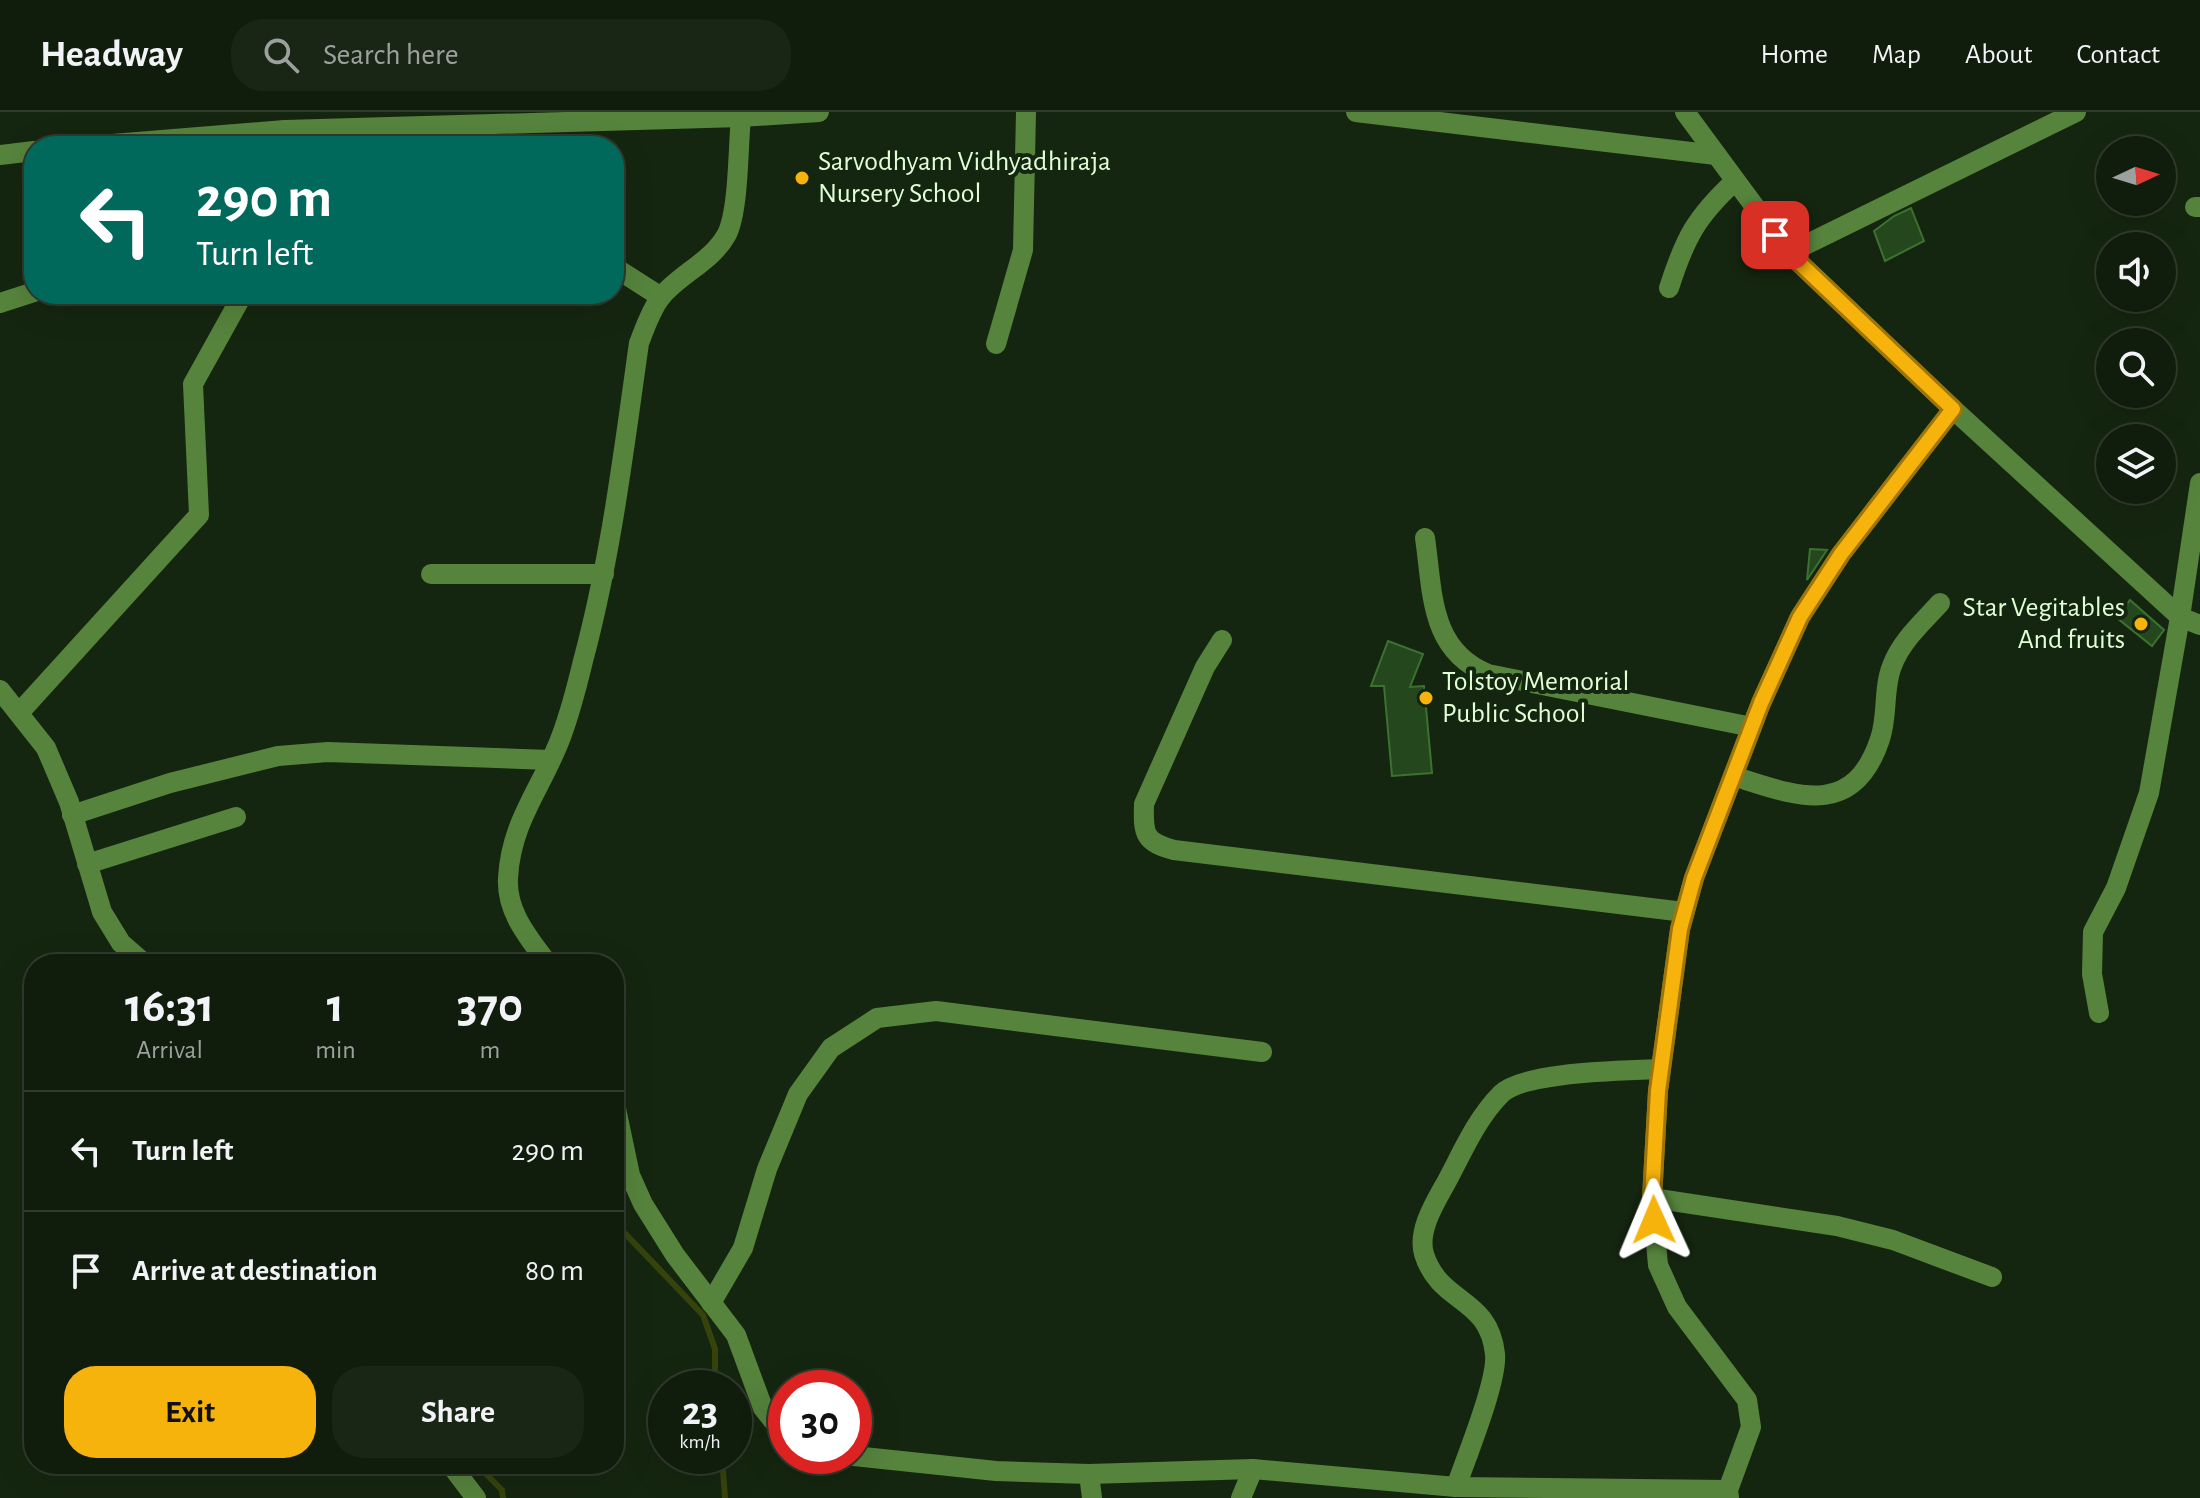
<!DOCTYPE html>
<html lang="en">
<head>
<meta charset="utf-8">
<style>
	body { margin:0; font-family:"Alegreya Sans",sans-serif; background:#192515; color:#f1f3f6; height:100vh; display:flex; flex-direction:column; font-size:30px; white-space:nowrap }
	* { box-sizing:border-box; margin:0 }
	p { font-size:26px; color:#9ca19d }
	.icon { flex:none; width:44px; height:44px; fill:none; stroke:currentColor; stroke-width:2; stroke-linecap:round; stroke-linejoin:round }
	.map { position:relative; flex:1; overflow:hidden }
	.side { position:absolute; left:24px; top:842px; width:600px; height:520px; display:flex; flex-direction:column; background:#101c0c; border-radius:32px; box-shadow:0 8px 32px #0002,0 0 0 2px #303a2d }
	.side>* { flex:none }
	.banner { position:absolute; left:24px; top:24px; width:600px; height:168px; border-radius:32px; box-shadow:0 8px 32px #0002,0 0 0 2px #303a2d; background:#00695c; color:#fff; overflow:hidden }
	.needle { width:52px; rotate:86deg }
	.tools { position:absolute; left:2096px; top:24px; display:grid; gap:16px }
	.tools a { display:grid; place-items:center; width:80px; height:80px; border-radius:50%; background:#101c0c; box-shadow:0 8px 32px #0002,0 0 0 2px #303a2d; font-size:40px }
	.speed { position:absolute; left:648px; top:1258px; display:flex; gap:16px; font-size:40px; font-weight:700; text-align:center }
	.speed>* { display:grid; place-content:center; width:104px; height:104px; border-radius:50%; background:#101c0c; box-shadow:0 8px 32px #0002,0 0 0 2px #303a2d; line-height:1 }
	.speed small { font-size:20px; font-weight:400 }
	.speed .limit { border:12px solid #d22; background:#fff; color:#111 }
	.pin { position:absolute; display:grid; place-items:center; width:68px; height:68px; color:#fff; margin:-34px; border-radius:16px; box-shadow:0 4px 12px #0006 }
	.me { position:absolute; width:88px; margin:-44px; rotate:359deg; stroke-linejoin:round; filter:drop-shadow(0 0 6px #0008) }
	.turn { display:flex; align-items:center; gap:28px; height:168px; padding:0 40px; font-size:36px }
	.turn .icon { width:104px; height:104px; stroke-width:2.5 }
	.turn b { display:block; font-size:56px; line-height:68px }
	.eta { display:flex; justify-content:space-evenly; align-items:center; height:136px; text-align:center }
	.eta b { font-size:48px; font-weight:700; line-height:56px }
	.button { display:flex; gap:16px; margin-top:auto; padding:16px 40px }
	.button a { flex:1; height:92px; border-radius:32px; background:#f6b30b; color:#111; font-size:32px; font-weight:700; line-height:92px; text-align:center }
	.button a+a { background:#192515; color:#f1f3f6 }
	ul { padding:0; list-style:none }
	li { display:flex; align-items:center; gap:24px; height:120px; padding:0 40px; border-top:2px solid #303a2d }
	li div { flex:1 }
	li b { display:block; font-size:30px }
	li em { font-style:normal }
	header { display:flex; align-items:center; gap:48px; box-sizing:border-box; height:112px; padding:0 40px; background:#101c0c; border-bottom:2px solid #303a2d }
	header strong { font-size:38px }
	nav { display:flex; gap:44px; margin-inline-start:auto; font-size:28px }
	.search { width:560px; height:72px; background:#192515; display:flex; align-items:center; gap:20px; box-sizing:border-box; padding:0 28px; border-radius:32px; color:#9ca19d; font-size:30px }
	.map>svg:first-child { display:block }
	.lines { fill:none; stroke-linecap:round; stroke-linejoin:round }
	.stream { stroke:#36440c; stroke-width:6 }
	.building { fill:#25471d; stroke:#3c7230; stroke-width:2 }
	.minor { stroke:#56843d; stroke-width:20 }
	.route-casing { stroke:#a07407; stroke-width:20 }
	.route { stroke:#f6b30b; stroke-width:14 }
	.poi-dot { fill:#f6b30b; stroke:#152610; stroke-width:3 }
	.labels { text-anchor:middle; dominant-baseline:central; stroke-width:8; stroke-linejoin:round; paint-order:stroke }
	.poi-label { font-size:28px; fill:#e2fed7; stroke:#152610; text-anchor:start }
</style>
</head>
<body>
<header>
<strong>Headway</strong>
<div class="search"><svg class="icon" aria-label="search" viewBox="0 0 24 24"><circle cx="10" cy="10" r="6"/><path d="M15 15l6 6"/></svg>Search here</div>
<nav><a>Home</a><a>Map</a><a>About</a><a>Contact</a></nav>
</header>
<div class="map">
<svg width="2200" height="1386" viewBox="0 0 2200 1386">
	<rect width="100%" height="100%" fill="#152610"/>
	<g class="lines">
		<g class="stream">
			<path d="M614,1115L617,1113L703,1203L715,1237V1276"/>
			<path d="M722,1344L725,1386"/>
			<path d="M476,1352L502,1378L503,1386"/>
		</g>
	</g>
	<g class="building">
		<path d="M1911,96L1924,129L1885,149L1874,119L1894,104Z"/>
		<path d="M1810,437L1827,438L1807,468Z"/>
		<path d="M2130,488L2164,518L2152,534L2117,506Z"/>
		<path d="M1388,529L1423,542L1410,575L1424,574L1432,661L1392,664L1384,574H1371Z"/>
	</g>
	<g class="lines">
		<g class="minor">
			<path d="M1356,0L1716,43"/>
			<path d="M1685,0L1789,141L1953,297L2180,505L2200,513"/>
			<path d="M88,34L285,18L741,5L819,0"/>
			<path d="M0,43L34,39"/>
			<path d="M2195,95H2200"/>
			<path d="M1789,141L2076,0"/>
			<path d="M614,155L661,185"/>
			<path d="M1669,176C1685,126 1696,105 1735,69"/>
			<path d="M0,191L34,180"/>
			<path d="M996,232L1023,138L1026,0"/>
			<path d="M1425,426C1433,480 1429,538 1488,562L1752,615"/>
			<path d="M431,462H604"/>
			<path d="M1222,528L1205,555L1144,692C1143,722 1144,730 1174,738L1684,800"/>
			<path d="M0,578L46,636L69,690L102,800L121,831L145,852"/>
			<path d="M19,601L199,403L193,272L243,182"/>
			<path d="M1733,664C1794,683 1853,709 1880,627C1888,604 1883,576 1892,554C1901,529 1923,510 1940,491"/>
			<path d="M72,703L170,671L278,644L328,640L550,648"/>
			<path d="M87,752L236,705"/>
			<path d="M548,852C529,826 506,800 508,766C511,709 542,676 561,625C570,601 577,574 583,549C611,445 624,337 639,231C645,216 650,200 660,186C679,162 712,150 727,122C739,98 738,33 741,5"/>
			<path d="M2099,901L2092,862L2093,820L2116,776L2149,681L2180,505L2200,371"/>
			<path d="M614,987L630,1063L643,1092L675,1143L736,1223L763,1296L786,1325"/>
			<path d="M1652,1086L1837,1114L1893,1128L1992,1165"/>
			<path d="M711,1191L743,1136L767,1057L798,982L831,936L877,906L936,899L1262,940"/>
			<path d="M854,1344L996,1359L1089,1362L1253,1357L1456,1375L1728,1378"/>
			<path d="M450,1352L476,1386"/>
			<path d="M1089,1362L1092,1386"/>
			<path d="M1456,1375C1466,1346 1498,1268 1495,1242C1489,1184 1440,1193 1424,1142C1417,1118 1436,1089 1447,1069C1463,1039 1477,1006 1501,982C1524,959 1626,959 1661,957"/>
			<path d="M1241,1386L1253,1357"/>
			<path d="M1729,1386L1728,1378L1751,1315L1747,1288L1677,1195L1658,1153L1652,1086L1658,979L1680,817L1694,766L1733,664L1761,591L1800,505L1841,442L1953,297"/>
		</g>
	</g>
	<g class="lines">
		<g class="route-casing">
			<path id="route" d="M1654,1108L1652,1086L1658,979L1680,817L1694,766L1761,591L1800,505L1841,442L1953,297L1789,141L1775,123"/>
		</g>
		<use href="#route" class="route"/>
	</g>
	<g class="poi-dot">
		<circle cx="802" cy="66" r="8"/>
		<circle cx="2141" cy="512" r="8"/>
		<circle cx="1426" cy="586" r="8"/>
	</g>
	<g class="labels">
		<g class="poi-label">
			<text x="818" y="50">Sarvodhyam Vidhyadhiraja<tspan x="818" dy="32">Nursery School</tspan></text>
			<text x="2125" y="496" text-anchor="end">Star Vegitables<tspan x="2125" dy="32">And fruits</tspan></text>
			<text x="1442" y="570">Tolstoy Memorial<tspan x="1442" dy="32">Public School</tspan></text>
		</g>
	</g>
</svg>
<div class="tools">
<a><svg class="needle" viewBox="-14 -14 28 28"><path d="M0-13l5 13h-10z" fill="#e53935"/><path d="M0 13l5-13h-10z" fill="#9ca19d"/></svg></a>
<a><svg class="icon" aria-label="sound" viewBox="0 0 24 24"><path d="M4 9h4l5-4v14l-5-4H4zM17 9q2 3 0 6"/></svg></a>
<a><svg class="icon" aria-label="search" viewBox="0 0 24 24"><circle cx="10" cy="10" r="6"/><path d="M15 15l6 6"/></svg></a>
<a><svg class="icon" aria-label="layers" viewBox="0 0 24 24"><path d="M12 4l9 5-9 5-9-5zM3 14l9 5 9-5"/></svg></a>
</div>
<div class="speed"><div>23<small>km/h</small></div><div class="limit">30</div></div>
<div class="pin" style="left:1775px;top:123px;background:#d93025"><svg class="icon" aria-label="arrive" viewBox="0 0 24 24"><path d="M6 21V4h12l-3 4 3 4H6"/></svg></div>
<svg class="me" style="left:1654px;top:1108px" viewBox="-20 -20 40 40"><path d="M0-17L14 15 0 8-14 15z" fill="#f6b30b" stroke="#fff" stroke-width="4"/></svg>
<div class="banner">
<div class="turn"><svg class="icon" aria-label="left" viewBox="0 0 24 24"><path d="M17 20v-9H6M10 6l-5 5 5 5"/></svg><div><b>290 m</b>Turn left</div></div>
</div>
<section class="side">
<div class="eta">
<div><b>16:31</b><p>Arrival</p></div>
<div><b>1</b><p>min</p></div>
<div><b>370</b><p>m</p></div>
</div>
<ul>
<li><svg class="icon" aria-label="left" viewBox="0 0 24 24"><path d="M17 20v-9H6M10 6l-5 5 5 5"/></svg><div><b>Turn left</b></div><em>290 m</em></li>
<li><svg class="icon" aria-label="arrive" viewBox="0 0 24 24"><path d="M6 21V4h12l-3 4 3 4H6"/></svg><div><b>Arrive at destination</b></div><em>80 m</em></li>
</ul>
<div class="button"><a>Exit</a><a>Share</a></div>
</section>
</div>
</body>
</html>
